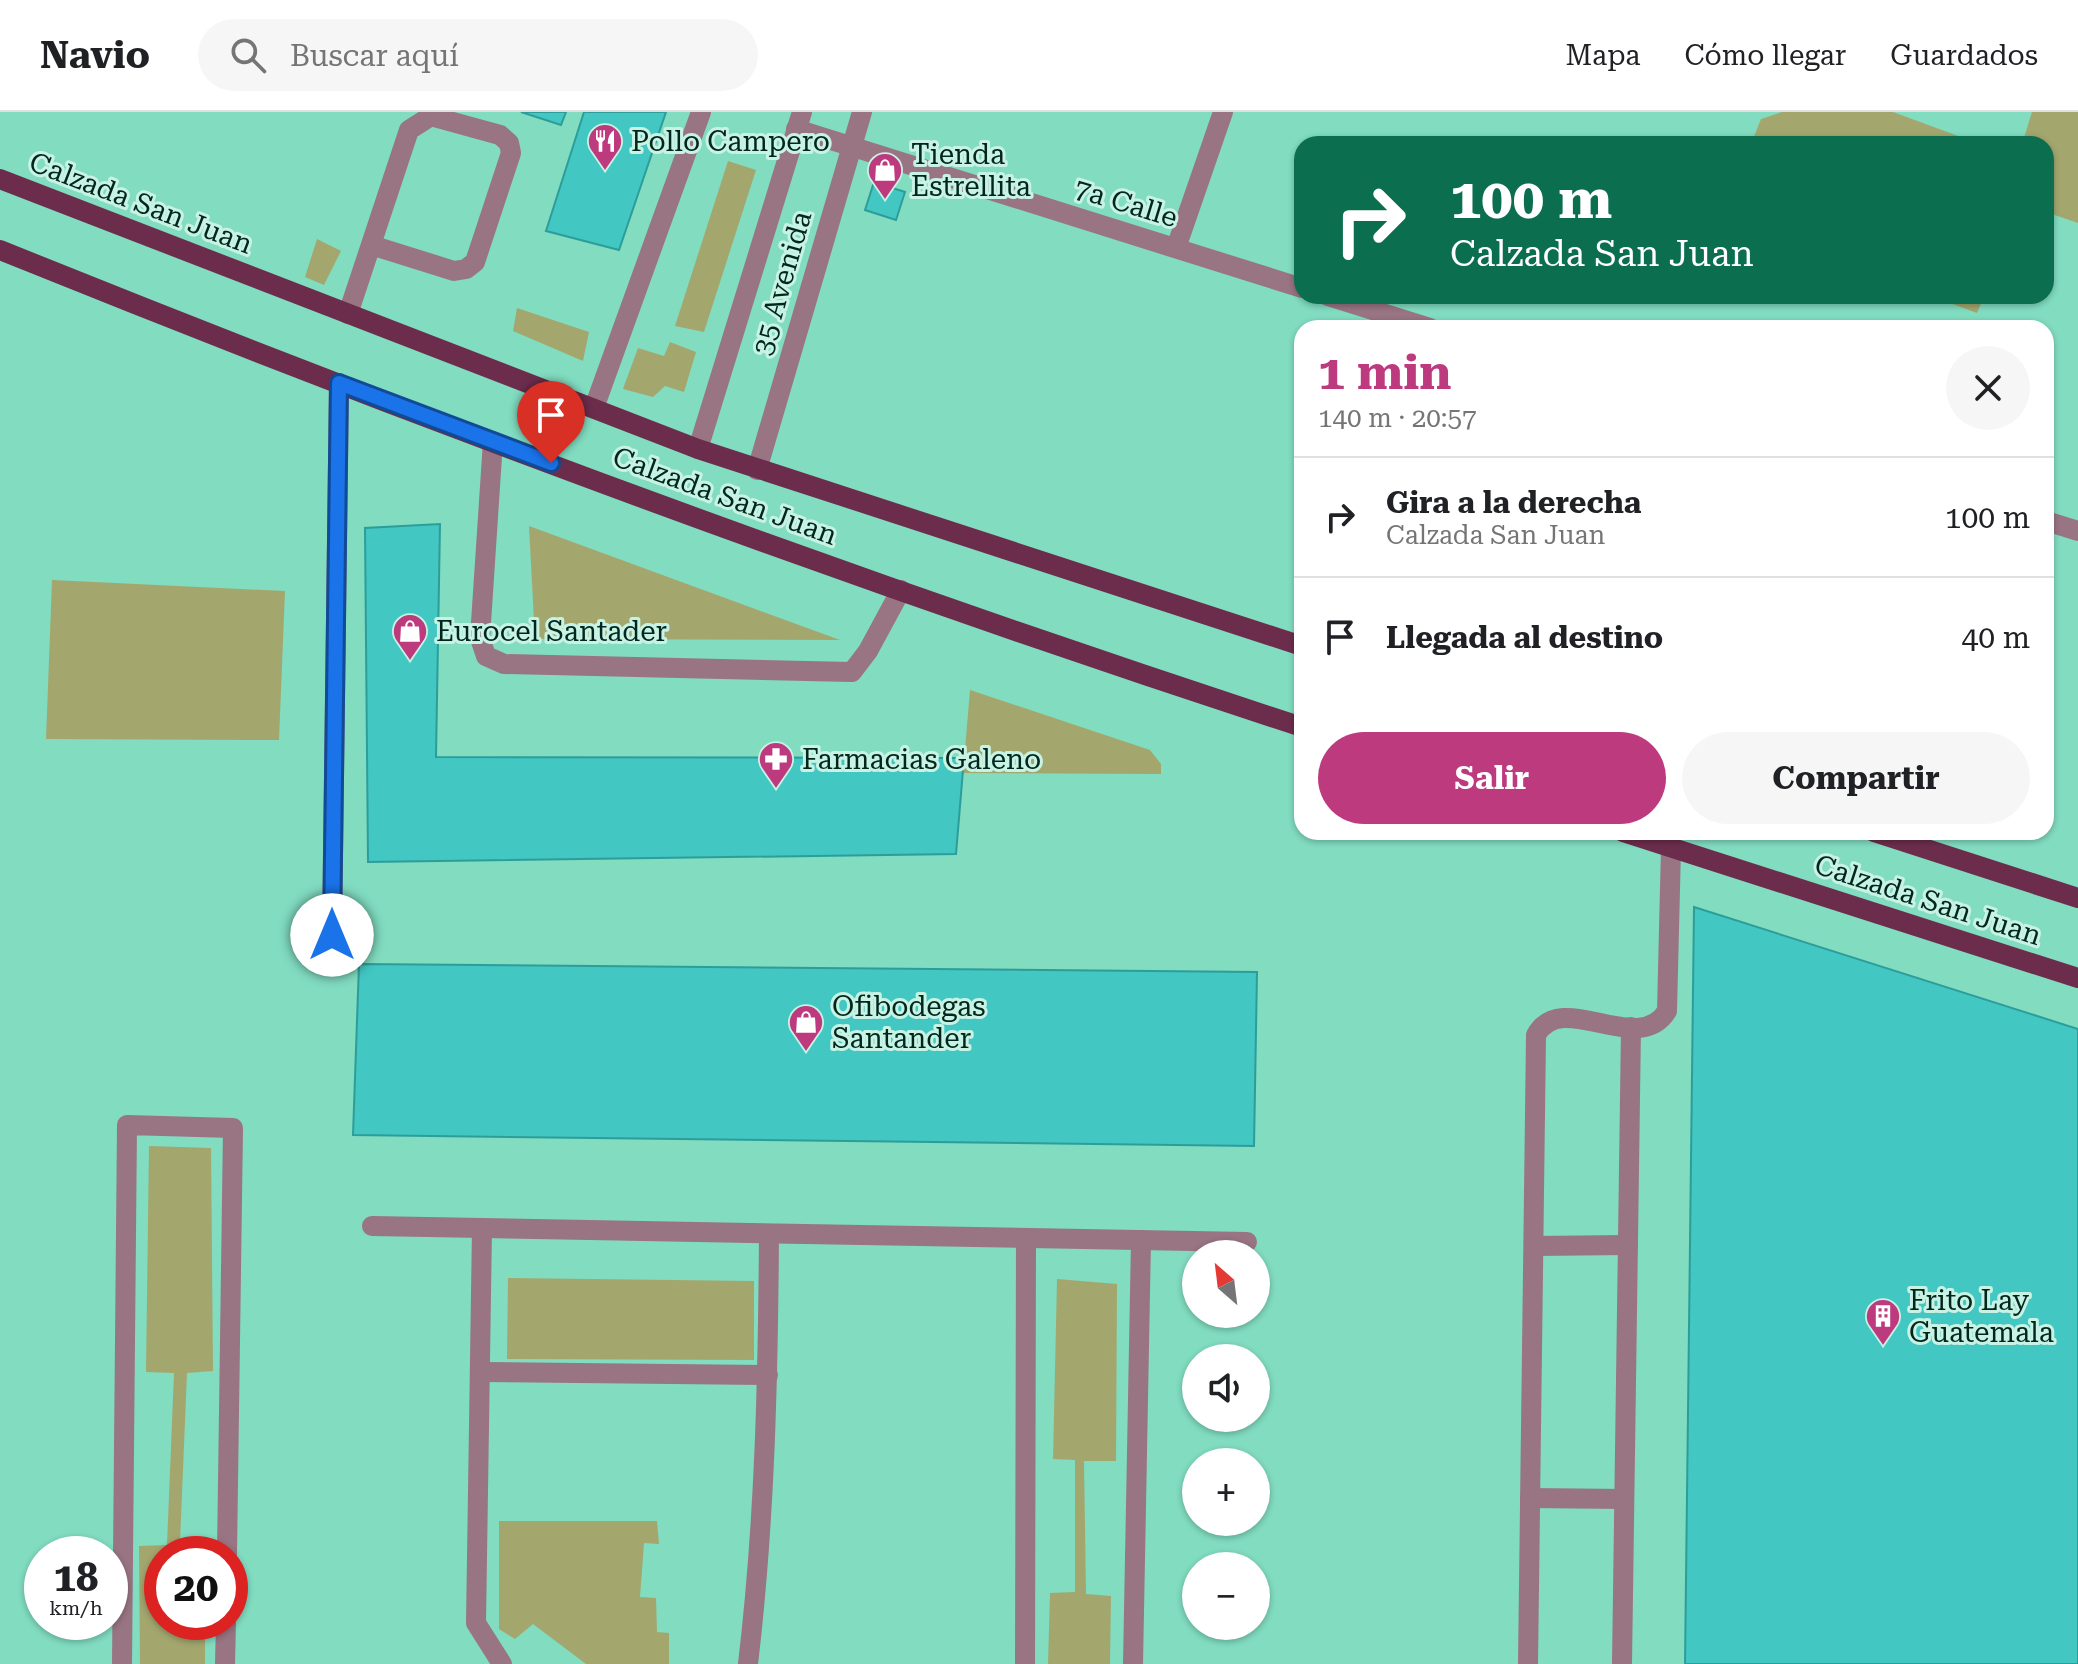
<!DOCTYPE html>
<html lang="es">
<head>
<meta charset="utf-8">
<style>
	body { margin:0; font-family:"Roboto Serif",serif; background:#f6f6f6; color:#202124; height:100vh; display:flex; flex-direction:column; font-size:30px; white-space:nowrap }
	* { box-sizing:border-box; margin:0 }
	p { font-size:26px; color:#757577 }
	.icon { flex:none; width:44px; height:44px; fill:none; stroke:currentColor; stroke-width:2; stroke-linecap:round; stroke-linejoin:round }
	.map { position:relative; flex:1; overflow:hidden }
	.details { position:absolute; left:1294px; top:208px; width:760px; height:520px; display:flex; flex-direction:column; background:#fff; border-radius:24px; box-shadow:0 2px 6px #0004 }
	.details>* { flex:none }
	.banner { position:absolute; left:1294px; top:24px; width:760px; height:168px; border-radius:24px; box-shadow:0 2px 6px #0004; background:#0b6e4f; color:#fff; overflow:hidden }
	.needle { width:52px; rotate:332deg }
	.fabs { position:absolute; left:1182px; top:1128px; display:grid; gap:16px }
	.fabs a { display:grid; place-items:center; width:88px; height:88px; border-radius:50%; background:#fff; box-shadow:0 2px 6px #0004; font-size:40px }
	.speed { position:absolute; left:24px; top:1424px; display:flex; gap:16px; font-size:40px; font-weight:700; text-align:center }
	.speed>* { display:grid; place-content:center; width:104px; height:104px; border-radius:50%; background:#fff; box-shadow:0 2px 6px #0004; line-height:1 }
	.speed small { font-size:20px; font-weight:400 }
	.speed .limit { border:12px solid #d22; background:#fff; color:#111 }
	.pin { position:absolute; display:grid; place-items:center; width:68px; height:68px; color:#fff; margin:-82px -34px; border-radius:50% 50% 50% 0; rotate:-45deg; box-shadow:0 0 8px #0007 }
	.pin .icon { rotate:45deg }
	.me { position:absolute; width:88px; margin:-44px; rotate:0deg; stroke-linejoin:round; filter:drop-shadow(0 0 6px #0008) }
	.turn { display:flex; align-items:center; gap:28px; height:168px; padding:0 24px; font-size:36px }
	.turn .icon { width:104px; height:104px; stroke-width:2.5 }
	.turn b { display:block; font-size:56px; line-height:68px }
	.round { display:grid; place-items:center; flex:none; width:84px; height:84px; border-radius:42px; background:#f6f6f6 }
	.head { display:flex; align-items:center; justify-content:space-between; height:136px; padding:0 24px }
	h1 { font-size:48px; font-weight:700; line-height:60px; color:#bd3a7f }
	.button { display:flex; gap:16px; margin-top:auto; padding:16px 24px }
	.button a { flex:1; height:92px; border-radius:48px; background:#bd3a7f; color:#fff; font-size:32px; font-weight:700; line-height:92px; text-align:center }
	.button a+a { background:#f6f6f6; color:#202124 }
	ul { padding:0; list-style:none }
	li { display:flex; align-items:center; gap:24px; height:120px; padding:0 24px; border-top:2px solid #e0e0e0 }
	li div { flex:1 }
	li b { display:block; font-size:30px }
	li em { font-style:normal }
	header { display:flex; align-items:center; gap:48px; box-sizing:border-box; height:112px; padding:0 40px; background:#fff; border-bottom:2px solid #e0e0e0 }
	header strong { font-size:38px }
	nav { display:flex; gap:44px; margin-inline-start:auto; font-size:28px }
	.search { width:560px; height:72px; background:#f6f6f6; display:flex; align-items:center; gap:20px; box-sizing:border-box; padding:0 28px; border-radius:44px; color:#757577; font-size:30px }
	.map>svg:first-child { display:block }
	.green { fill:#a3a76e }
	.building { fill:#42c7c3; stroke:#2d9d9a; stroke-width:2 }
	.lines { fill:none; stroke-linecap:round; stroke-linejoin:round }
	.minor { stroke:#997483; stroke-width:20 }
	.major { stroke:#6c2d4c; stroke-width:20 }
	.route-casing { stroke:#114b97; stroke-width:20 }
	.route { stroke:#1a73e8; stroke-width:14 }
	.labels { text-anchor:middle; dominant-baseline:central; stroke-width:6; stroke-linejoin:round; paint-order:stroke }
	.poi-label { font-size:28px; fill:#00271d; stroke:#c8f3e4; text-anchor:start }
	.street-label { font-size:28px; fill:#00271d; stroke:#c8f3e4 }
</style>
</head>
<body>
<header>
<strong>Navio</strong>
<div class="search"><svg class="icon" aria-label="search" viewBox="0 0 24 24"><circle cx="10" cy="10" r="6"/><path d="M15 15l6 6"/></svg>Buscar aquí</div>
<nav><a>Mapa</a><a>Cómo llegar</a><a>Guardados</a></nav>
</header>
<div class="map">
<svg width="2078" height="1552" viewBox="0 0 2078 1552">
	<rect width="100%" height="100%" fill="#81dcc0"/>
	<g class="green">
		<path d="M1782,0H1893L1980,32H1751L1761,7Z"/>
		<path d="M2032,0H2078V111L2046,100V32H2022Z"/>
		<path d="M728,49L756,58L704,220L675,214Z"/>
		<path d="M317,127L341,139L324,173L305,165Z"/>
		<path d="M1931,184H1984L1977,201Z"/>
		<path d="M517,196L589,220L583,249L513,219Z"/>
		<path d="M670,230L696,240L684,280L665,274L653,285L623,277L638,236L664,244Z"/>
		<path d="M529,414L840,528L535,527Z"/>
		<path d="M52,468L285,479L279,628L46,627Z"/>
		<path d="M970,578L1150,638L1161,652V662L963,661Z"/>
		<path d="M149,1034L211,1036L213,1259L187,1261L180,1430L206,1432V1442H162V1510H205V1552H140L139,1434L167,1433L174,1261L146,1260Z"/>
		<path d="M508,1166L754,1169V1248L507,1247Z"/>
		<path d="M1057,1167L1117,1172L1116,1349H1084L1086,1482L1111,1484L1110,1552H1048L1050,1481L1075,1480V1348L1053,1347Z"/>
		<path d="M499,1409H657L659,1432L644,1431L640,1485L656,1486L657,1520L669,1521V1552H586L533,1512L515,1527L499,1517Z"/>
	</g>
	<g class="building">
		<path d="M521,0H566L561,13Z"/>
		<path d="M584,0H666L619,138L546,119Z"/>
		<path d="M874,70L905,80L896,108L865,98Z"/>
		<path d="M440,412L436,645L964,646L956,742L368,750L365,416Z"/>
		<path d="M1694,795L2078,917V1552H1685Z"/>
		<path d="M359,852L1257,860L1254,1034L353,1023Z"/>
	</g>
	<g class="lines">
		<g class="minor">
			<path d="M796,17L1302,176"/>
			<path d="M1176,136L1223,0"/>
			<path d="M1328,184L1430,216"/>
			<path d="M348,202L409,18L431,4L500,23L509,31L511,41L475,150L466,157L454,159L371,133"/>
			<path d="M594,296L701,0"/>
			<path d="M493,329L480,526L486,544L504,552L852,560L868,539L901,478"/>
			<path d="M698,337L802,0"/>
			<path d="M757,358L862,0"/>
			<path d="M2046,409L2078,419"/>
			<path d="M332,823L339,271"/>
			<path d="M372,1114L1247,1130"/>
			<path d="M482,1116L476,1511L502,1552"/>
			<path d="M1534,1134L1628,1133"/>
			<path d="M483,1260L768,1263"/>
			<path d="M1530,1386L1624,1387"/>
			<path d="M122,1552L127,1013L233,1016L227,1442"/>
			<path d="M225,1552L226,1510"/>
			<path d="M748,1552C765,1409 768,1266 769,1122"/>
			<path d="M1025,1552L1026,1126"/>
			<path d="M1133,1552L1141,1128"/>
			<path d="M1528,1552L1536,923C1562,876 1638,946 1667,899L1671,736"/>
			<path d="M1622,1552L1631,915"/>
		</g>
		<g class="major">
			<path d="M0,67L698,337L1302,534"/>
			<path d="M0,138C428,311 863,472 1302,615"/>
			<path d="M1623,720L2078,866"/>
			<path d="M1874,720L2078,786"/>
		</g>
	</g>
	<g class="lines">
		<g class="route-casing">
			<path id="route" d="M332,823L339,271L551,351"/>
		</g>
		<use href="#route" class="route"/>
	</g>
	<defs>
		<g id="restaurant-pin" transform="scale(1.8)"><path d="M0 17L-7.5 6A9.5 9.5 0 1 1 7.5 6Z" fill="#bd3a7f" stroke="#c8f3e4"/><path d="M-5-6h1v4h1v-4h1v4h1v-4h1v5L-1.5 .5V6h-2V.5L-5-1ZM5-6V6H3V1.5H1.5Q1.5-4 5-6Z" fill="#fff"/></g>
		<g id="shop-pin" transform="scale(1.8)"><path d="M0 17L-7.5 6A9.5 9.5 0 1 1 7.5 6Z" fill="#bd3a7f" stroke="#c8f3e4"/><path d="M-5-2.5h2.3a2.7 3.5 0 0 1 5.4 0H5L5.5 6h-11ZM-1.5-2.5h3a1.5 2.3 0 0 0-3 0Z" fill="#fff"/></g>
		<g id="pharmacy-pin" transform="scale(1.8)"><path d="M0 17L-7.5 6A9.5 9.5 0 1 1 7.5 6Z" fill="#bd3a7f" stroke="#c8f3e4"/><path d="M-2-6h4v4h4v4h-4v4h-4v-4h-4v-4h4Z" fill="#fff"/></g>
		<g id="building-pin" transform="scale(1.8)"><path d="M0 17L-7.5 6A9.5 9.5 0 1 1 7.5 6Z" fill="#bd3a7f" stroke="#c8f3e4"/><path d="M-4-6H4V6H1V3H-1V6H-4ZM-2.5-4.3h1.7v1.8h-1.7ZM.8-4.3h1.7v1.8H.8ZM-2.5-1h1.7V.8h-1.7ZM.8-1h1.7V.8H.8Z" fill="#fff"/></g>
	</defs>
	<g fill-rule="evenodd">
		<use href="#restaurant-pin" x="605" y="29"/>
		<use href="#shop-pin" x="885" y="58"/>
		<use href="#shop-pin" x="410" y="519"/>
		<use href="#pharmacy-pin" x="776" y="647"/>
		<use href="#shop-pin" x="806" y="910"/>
		<use href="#building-pin" x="1883" y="1204"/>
	</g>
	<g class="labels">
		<g class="poi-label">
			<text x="631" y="29">Pollo Campero</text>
			<text x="911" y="42">Tienda<tspan x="911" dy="32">Estrellita</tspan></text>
			<text x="436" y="519">Eurocel Santader</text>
			<text x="802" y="647">Farmacias Galeno</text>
			<text x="832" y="894">Ofibodegas<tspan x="832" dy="32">Santander</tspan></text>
			<text x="1909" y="1188">Frito Lay<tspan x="1909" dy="32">Guatemala</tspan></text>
		</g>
		<g class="street-label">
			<text transform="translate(141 91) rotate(21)">Calzada San Juan</text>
			<text transform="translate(1126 91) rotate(17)">7a Calle</text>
			<text transform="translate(782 171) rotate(-74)">35 Avenida</text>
			<text transform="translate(725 384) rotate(20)">Calzada San Juan</text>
			<text transform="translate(1928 788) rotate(18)">Calzada San Juan</text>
		</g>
	</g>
</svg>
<div class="fabs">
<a><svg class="needle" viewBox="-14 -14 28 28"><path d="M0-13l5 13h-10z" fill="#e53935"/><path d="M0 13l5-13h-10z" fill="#757577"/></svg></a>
<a><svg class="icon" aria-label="sound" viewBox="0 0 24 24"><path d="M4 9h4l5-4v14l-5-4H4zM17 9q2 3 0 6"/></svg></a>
<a>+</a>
<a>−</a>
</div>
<div class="speed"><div>18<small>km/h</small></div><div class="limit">20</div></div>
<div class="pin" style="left:551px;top:351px;background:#d93025"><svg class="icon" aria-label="arrive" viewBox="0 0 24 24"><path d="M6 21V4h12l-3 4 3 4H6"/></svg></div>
<svg class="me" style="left:332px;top:823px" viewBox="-20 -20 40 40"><circle r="19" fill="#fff"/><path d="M0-13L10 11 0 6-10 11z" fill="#1a73e8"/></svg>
<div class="banner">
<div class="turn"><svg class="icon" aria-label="right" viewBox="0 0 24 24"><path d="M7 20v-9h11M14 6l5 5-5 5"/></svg><div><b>100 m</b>Calzada San Juan</div></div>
</div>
<section class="details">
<div class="head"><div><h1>1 min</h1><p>140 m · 20:57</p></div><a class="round"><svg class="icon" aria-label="close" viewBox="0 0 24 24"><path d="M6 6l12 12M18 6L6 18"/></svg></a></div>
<ul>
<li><svg class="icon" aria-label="right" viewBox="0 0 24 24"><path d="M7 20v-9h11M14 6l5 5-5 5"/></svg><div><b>Gira a la derecha</b><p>Calzada San Juan</p></div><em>100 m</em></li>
<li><svg class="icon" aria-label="arrive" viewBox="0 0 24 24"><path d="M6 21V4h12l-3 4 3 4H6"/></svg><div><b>Llegada al destino</b></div><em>40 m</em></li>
</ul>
<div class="button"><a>Salir</a><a>Compartir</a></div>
</section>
</div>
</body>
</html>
